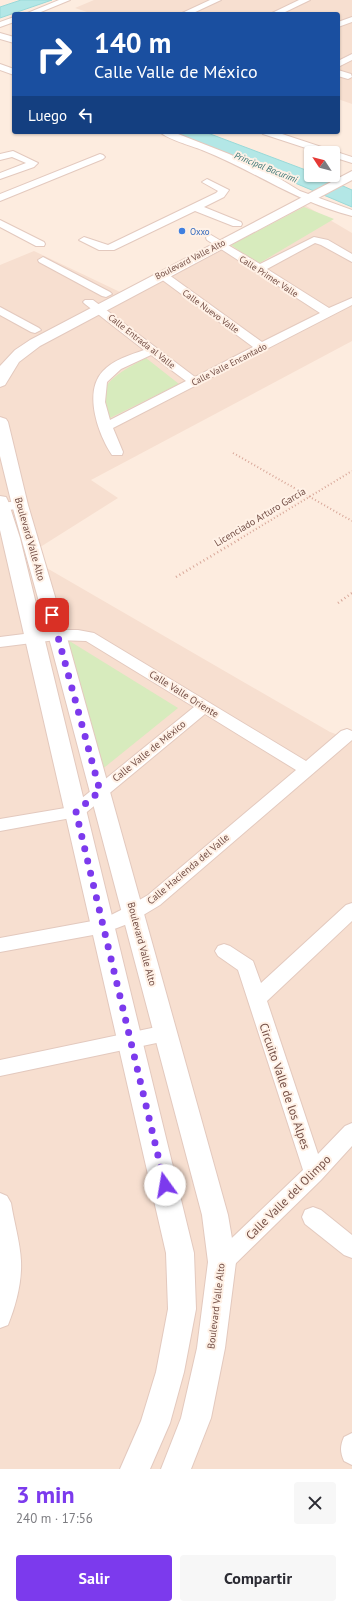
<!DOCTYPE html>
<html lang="es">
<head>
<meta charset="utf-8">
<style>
	body { margin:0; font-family:"PT Sans",sans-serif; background:#f7f7f7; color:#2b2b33; height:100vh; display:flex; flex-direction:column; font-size:15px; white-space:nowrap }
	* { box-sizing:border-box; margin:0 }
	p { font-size:13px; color:#7c7c81 }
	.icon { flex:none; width:22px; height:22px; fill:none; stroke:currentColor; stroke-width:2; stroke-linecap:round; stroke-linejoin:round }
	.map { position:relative; height:1469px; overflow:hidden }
	.side { display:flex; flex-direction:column; background:#fff; flex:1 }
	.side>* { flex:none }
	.guide { position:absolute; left:12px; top:12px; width:328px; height:122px; border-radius:4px; box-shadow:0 1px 3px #0004; background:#1a4fa0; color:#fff; overflow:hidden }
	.needle { width:26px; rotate:306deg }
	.buttons { position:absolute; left:304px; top:146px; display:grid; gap:8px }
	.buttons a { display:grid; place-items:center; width:36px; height:36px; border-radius:4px; background:#fff; box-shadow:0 1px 3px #0004; font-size:20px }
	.pin { position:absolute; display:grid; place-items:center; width:34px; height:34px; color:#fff; margin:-17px; border-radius:8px; box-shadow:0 2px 6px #0006 }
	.me { position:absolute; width:44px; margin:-22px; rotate:347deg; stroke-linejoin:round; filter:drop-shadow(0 0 3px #0008) }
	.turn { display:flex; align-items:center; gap:14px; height:84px; padding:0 16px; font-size:18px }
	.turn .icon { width:52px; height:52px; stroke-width:2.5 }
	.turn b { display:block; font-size:28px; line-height:34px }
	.then { display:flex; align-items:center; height:38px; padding:0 16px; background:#0003; gap:8px; font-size:15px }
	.round { display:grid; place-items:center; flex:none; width:42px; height:42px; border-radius:4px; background:#f7f7f7 }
	.head { display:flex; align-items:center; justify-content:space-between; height:68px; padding:0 16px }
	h1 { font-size:24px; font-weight:600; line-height:30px; color:#7c3aed }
	.button { display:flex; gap:8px; margin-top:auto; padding:8px 16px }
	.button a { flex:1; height:46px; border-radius:4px; background:#7c3aed; color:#fff; font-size:16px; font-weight:600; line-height:46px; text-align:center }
	.button a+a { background:#f7f7f7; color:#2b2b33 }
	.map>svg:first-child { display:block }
	.residential { fill:#f7dfd0 }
	.green { fill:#d7ebbd }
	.water { fill:#b3e7e6; stroke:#99d9d8 }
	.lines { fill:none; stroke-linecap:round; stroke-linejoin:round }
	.minor-casing { stroke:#e3c9be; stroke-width:2 }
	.tertiary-casing { stroke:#e3c9be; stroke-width:2 }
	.path-far1 { stroke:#d8a799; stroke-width:2; stroke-dasharray:1 2.5; stroke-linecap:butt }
	.path { stroke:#d8a799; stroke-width:2.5; stroke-dasharray:1 3; stroke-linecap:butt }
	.minor { fill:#fff; fill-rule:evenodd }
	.tertiary { fill:#fff; fill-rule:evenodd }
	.route { stroke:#7c3aed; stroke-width:7; stroke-dasharray:0 12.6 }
	.shop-dot { fill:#3f7fe0; stroke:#fff1e6; stroke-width:1.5 }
	.labels { text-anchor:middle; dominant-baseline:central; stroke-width:4; stroke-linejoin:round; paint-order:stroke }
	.far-water-label { font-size:9px; font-style:italic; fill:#377474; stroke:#fff1e6 }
	.far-shop-label { font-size:9px; fill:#366cbe; stroke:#fff1e6; text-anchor:start }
	.far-street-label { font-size:9px; fill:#744f46; stroke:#fff1e6 }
	.street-label { font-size:10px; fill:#744f46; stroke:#fff1e6 }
	.near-street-label { font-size:12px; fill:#744f46; stroke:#fff1e6 }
</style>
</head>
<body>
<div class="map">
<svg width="352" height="1469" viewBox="0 0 352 1469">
	<rect width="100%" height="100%" fill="#fdecdf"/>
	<g class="residential">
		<path d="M94,0H352V104L338,99V14H93L75,8Z"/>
		<path d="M296,200L352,233V341L91,480L118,498L26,556L330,732L352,740V1469H0V265L34,251L120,292Z"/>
	</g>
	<g class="green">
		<path d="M304,207L334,219L258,264L231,245Z"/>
		<path d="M146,358L179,384L108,419C106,413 102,406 102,400C101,380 131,366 146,358Z"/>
		<path d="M63,637L178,708L100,771Z"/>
	</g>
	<g class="water">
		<path d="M21,0H52L0,18V7Z"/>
		<path d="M174,132H205L311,172V175H318L352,190V207Z"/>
	</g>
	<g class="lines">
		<g class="minor-casing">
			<g id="minor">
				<path d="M59,0H70L36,14H25Z"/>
				<path d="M210,0H221L191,14H180Z"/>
				<path d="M299,0H310L281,14H270Z"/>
				<path d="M14,17V22L0,27V22Z"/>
				<path d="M352,17V22L338,27V22Z"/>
				<path d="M0,33L14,37V43L0,39Z"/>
				<path d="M352,54V60L338,67V61Z"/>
				<path d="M0,64L14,69V75L0,70Z"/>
				<path d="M338,70L351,74L352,77L348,79L338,76Z"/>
				<path d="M160,132H173L229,154L272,174L300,191L352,210V216C298,203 253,170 202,150C192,146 167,139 160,132Z"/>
				<path d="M261,132H276L352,157V163L333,157V153H321L263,134Z"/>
				<path d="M13,151L38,163L34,167L0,179V173L26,163L12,157L0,160V154Z"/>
				<path d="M100,154L103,155L105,157L103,159L0,201V194Z"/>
				<path d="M207,179L229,190L224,197L204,207L241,222L242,224L241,226H233L195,211L114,250H99L79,240L84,237L108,245L216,193L218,191L202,182Z"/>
				<path d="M0,220L44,242L45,244L44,246H36L0,227Z"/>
				<path d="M211,235L260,264L314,237L328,240L352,254V262L321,245L315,243L267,269L329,308L352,298V305L113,428L123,452L122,455H112C98,434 83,392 103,371C113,360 130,355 144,350L85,304L83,302L85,300H93L195,377L253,347L157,276L155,274L157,272H165L262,342L320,313L207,240L206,238L207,236ZM151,355L186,381L110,420L105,402L107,382L121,369Z"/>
				<path d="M43,257L110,292L112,294L106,297L102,296L39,262L38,260Z"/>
				<path d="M0,307L39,328L41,330L35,333L31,332L0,315Z"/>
				<path d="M20,501L25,502L27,505L25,508L0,511V503Z"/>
				<path d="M56,630H78L94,633L306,761L341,731L347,729L352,731V740L160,905L130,923L104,933L0,952V938L103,919L129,906L148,895L296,770L205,714L82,816L0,831V819L71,807L194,707L86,641L56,640L0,647V637Z"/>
				<path d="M352,903V921L267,1001L318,1154L345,1126L352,1123V1146L321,1180L230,1269L222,1272L214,1269L211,1262L214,1255L303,1170L238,970L218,956L215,951L218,946L224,944L230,946L253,961L261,983L346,905Z"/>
				<path d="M166,1025L173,1027L176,1033L173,1039L166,1041L0,1076V1060Z"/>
				<path d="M0,1193L7,1196L11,1203C14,1222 20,1242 21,1261C22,1282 16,1305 8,1325L0,1328Z"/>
				<path d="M313,1207L321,1210L352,1235V1258L344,1255L305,1224L302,1217L305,1210Z"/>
				<path d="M352,1433V1465L344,1461C340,1452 340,1446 344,1437Z"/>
			</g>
		</g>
		<g class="tertiary-casing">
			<g id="tertiary">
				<path d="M352,171V180L40,346L19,362L5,385L0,387V366L15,350L30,340Z"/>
				<path d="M0,417L6,419L8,422L28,505L66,634L228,1215L236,1262L225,1348L211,1418L191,1469H161L181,1418L197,1348L208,1262L202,1215L48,634L12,505L0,456Z"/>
				<path d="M0,496L6,497L8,501L20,538L194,1253L196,1309L184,1372L170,1423L150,1469H120L141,1421L156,1372L168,1309L166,1253L0,530Z"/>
			</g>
		</g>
		<g class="path-far1">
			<path d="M233,453L352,521"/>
			<path d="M238,540L352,471"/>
		</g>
		<g class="path">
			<path d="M176,577L240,539"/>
			<path d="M338,603L352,593"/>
		</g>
		<use href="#minor" class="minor"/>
		<use href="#tertiary" class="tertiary"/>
	</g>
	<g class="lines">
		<path class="route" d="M52,615L100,791L76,812L165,1185"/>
	</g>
	<circle class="shop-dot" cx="182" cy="231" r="4"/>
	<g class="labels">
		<g class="far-water-label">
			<text transform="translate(266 167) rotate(22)">Principal Bacurimi</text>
		</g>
		<g class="far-shop-label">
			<text x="190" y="231">Oxxo</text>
		</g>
		<g class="far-street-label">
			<text transform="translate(190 259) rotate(-27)">Boulevard Valle Alto</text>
			<text transform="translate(269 276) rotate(33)">Calle Primer Valle</text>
			<text transform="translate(211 311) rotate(36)">Calle Nuevo Valle</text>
			<text transform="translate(142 341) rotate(38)">Calle Entrada al Valle</text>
			<text transform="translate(229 364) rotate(-27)">Calle Valle Encantado</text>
		</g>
		<g class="street-label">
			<text transform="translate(260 517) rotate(-31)">Licenciado Arturo García</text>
			<text transform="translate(30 539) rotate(74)">Boulevard Valle Alto</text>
			<text transform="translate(184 694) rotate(32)">Calle Valle Oriente</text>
			<text transform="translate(149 751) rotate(-39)">Calle Valle de México</text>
			<text transform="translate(188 869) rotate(-40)">Calle Hacienda del Valle</text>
			<text transform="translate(142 944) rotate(75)">Boulevard Valle Alto</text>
			<text transform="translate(216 1306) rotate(-83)">Boulevard Valle Alto</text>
		</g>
		<g class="near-street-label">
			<text transform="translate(285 1086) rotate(71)">Circuito Valle de los Alpes</text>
			<text transform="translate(288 1197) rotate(-45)">Calle Valle del Olimpo</text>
		</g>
	</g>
</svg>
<div class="buttons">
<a><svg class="needle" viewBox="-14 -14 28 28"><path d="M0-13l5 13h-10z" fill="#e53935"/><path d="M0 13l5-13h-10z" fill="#7c7c81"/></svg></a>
</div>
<div class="pin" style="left:52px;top:615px;background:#d93025"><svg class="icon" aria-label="arrive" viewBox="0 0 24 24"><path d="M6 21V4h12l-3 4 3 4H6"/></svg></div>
<svg class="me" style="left:165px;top:1185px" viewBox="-20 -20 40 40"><circle r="19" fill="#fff"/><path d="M0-13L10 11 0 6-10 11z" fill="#7c3aed"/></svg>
<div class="guide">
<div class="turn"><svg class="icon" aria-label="right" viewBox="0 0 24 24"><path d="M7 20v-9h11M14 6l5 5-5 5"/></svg><div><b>140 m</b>Calle Valle de México</div></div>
<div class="then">Luego<svg class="icon" aria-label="left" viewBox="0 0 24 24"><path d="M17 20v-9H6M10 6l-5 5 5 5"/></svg></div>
</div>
</div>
<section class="side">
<div class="head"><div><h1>3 min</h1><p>240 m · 17:56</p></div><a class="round"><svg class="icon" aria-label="close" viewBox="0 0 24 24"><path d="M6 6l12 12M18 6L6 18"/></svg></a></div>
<div class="button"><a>Salir</a><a>Compartir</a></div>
</section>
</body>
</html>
